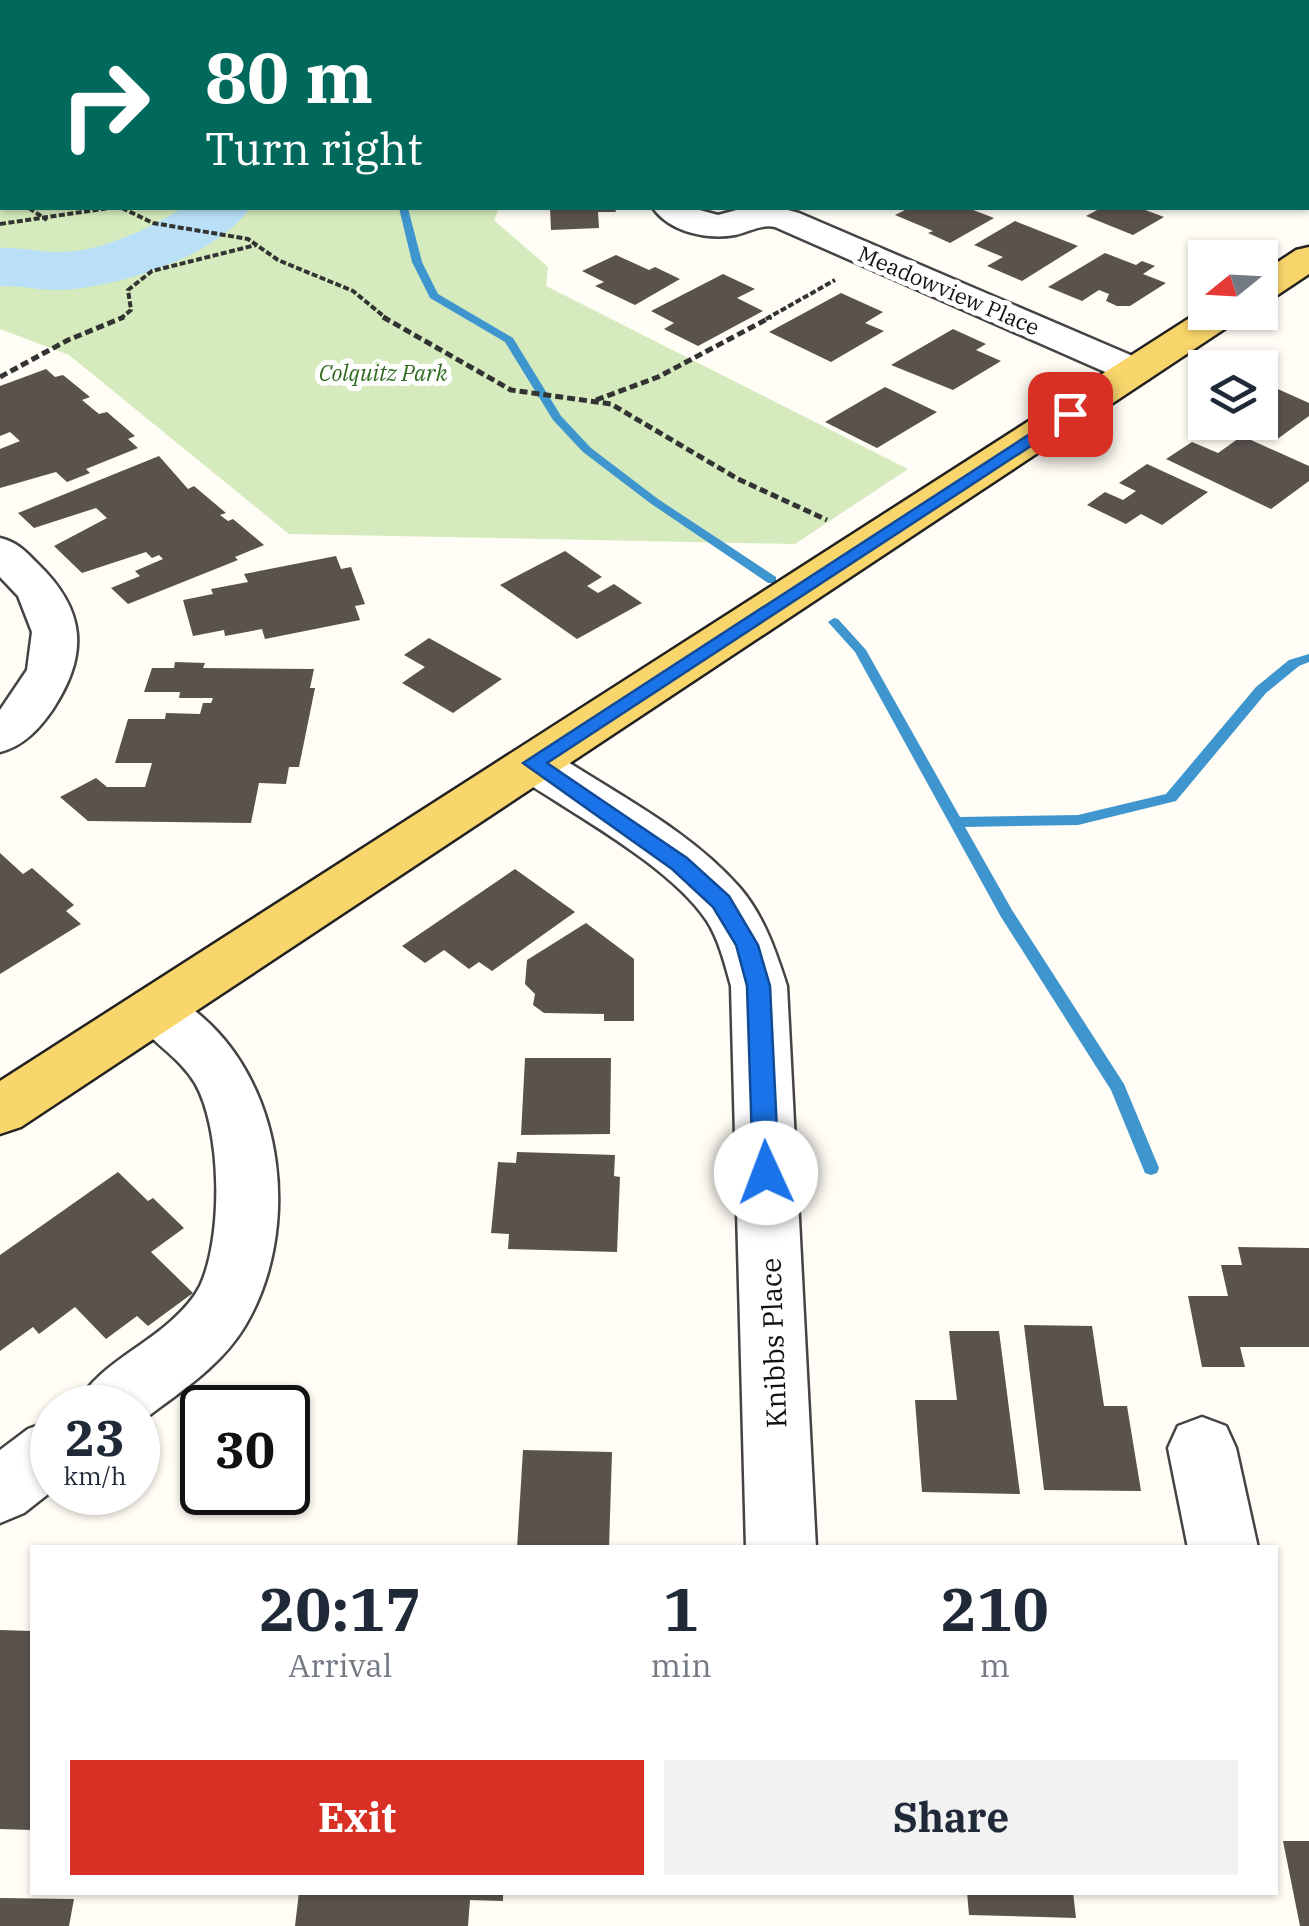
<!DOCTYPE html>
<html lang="en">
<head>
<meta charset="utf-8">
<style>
	body { margin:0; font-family:"IBM Plex Serif",serif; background:#f2f2f3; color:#1f2937; height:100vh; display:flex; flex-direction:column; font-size:38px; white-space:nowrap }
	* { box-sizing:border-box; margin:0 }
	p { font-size:32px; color:#747a83 }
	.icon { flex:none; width:55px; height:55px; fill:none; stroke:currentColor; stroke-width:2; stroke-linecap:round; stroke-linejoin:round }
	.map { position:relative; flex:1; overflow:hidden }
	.drawer { position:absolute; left:30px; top:1545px; width:1248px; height:350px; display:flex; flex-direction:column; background:#fff; border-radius:0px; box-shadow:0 2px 8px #0004 }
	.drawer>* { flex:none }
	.top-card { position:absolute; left:0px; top:0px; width:1310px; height:210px; box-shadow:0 2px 8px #0004; background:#00695c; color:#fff; overflow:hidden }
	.needle { width:65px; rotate:252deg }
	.controls { position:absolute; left:1188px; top:240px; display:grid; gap:20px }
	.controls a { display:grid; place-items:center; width:90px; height:90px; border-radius:0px; background:#fff; box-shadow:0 2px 8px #0004; font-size:50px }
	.speed { position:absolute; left:30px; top:1385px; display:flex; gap:20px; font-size:50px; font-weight:700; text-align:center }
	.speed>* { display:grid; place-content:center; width:130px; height:130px; border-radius:50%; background:#fff; box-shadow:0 2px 8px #0004; line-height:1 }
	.speed small { font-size:25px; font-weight:400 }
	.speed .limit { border:5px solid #111; border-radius:15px; background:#fff; color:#111 }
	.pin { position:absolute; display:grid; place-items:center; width:85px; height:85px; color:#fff; margin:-42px; border-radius:20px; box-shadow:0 5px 15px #0006 }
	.me { position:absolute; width:110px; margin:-55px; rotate:358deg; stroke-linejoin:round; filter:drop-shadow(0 0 8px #0008) }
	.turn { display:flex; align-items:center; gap:35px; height:210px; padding:0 40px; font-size:45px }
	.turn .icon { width:130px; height:130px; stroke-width:2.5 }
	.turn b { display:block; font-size:70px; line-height:85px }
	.eta { display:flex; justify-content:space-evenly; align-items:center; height:170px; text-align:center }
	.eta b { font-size:60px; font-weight:700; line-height:70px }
	.cta { display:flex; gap:20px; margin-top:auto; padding:20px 40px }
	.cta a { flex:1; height:115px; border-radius:0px; background:#d93025; color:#fff; font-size:40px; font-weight:700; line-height:115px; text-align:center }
	.cta a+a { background:#f2f2f3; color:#1f2937 }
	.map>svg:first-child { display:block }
	.green { fill:#d5ebbd }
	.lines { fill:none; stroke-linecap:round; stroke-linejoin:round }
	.stream { fill:#3f96cf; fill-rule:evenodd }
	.river { fill:#b9e0f7; fill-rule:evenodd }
	.building { fill:#5a524d }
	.minor-casing { stroke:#444; stroke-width:5 }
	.major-casing { stroke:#222; stroke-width:5 }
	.path-far1 { stroke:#333; stroke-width:4; stroke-dasharray:6 2.5; stroke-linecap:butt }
	.path { stroke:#333; stroke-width:5; stroke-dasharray:8 4; stroke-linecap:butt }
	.minor { fill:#fff; fill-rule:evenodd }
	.major { fill:#f9d66b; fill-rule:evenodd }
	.route { fill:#1a73e8; stroke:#114b97; stroke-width:2.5 }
	.labels { text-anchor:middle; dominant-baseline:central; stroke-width:10; stroke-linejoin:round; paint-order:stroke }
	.far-street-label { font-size:22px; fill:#111; stroke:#fff }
	.far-park-label { font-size:22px; font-style:italic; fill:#2f6b1f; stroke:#fff }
	.street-label { font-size:28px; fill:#111; stroke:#fff }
</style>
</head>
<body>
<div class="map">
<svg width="1309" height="1926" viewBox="0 0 1309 1926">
	<rect width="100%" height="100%" fill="#fffdf5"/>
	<path class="green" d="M0,0L281,2H2V208H499L494,220L548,267L546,286L908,469L795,544L289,534L69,355L0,329Z"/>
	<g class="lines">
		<g class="stream">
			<path d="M399,208H408L422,262L438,294L513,338L561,416L591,448L658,499L776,577V583H768L650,503L583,452L553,420L505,342L430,298L412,262Z"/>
			<path d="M834,618L838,619L866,650L960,817L1078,815L1166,794L1256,687L1289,660L1309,654V662L1299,666L1266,693L1176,801L1078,825L965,827L1012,910L1124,1084L1159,1168L1157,1173L1151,1175L1145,1173L1111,1090L1001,917L855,652L828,622Z"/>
		</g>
		<path class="river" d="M183,208H250C217,256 119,287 62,290C41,291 21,285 0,286V248C19,247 37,252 56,252C100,253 146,230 183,208Z"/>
	</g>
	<g class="building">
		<path d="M550,208H615L616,212H598L599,228L551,230Z"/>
		<path d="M909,208H968L994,218L950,243L928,233L933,231L895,215Z"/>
		<path d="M1101,208H1140L1164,217L1133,235L1086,216Z"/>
		<path d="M1015,221L1078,246L1022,281L987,266L1003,257L974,245Z"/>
		<path d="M1105,253L1136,265L1142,261L1155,266L1143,274L1166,283L1130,306H1117L1106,301L1109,294L1099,290L1082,301L1048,287Z"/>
		<path d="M616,255L649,270L655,267L680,279L635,305L595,286L604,282L582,271Z"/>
		<path d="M723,274L755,289L737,298L763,311L698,346L664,329L674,323L651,311Z"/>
		<path d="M841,293L883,312L865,323L884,331L831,362L769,332Z"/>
		<path d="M953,329L986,344L976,350L1001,361L953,390L891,365Z"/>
		<path d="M46,369L55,377L63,375L90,397L82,400L99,414L107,412L135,436L128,439L138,448L86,469L90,473L67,482L56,472L0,488V449L20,441L10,432L0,436V386Z"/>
		<path d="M1271,386L1309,403V416L1276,440L1235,422H1260V394Z"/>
		<path d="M885,387L937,412L877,448L825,422Z"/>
		<path d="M1242,436L1309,466V481L1271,509L1166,459L1192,442L1218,453Z"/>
		<path d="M159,456L188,489L194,486L226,513L220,515L228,521L233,519L264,545L235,557L238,560L128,604L111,588L140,576L135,571L163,559L159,555L152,558L146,552L82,573L54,546L107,518L96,508L34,528L18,513Z"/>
		<path d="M1147,464L1208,492L1162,525L1141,514L1126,524L1087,505L1105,492L1123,500L1136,491L1119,483Z"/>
		<path d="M565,551L602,577L587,586L598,593L614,584L642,603L577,639L500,585Z"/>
		<path d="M336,556L341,569L351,567L365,604L355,606L360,620L265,639L262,629L225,636L224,630L193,636L183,600L213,594L211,589L248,582L244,574Z"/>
		<path d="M429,638L502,679L453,713L402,683L425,667L404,655Z"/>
		<path d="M175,662L205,663L203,668L314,669L310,688H315L299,767H289L286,784L259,783L251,823L88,821L60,797L96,778L107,787H145L152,763H115L128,719H165L166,713L200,714L203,703H211L213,698H179L180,692H144L152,668H174Z"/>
		<path d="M0,853L23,874L32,868L74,905L66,911L81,924L0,974Z"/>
		<path d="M515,869L575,912L492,971L479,962L469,969L444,950L425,963L402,946Z"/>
		<path d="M586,923L634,959V1021H604V1014L544,1013L533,1005L535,994L525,984L527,960Z"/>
		<path d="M525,1058H611L610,1134L521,1135Z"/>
		<path d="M517,1152L615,1155L614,1176L620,1177L617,1252L508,1249L509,1234L491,1233L498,1162L516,1163Z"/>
		<path d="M118,1172L148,1201L153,1198L184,1228L151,1252L193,1293L148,1326L137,1316L106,1339L75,1307L39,1334L33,1327L0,1351V1255Z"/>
		<path d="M1238,1247L1309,1248V1347H1240L1245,1367H1202L1188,1296H1228L1221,1265H1242Z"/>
		<path d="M1024,1325L1092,1326L1104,1406H1127L1141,1491L1044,1490Z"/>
		<path d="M949,1331H999L1020,1494L922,1492L915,1400H957Z"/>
		<path d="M523,1450L612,1452L609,1548H517Z"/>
		<path d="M0,1630L32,1631V1830L0,1829Z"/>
		<path d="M1283,1841H1309V1926H1300Z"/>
		<path d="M299,1892H503V1901L470,1900L468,1926H295Z"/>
		<path d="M967,1892H1073L1076,1918L969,1915Z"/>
		<path d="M0,1898L74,1899L69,1926H0Z"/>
	</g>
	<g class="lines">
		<g class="minor-casing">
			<g id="minor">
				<path d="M653,208H692L718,215L744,208H781L799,213L1149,363L1155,371L1149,379L1135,383L1121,379L775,227C761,224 749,232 735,235C707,240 670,232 653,208Z"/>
				<path d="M0,538C17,542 25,551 37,563C86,610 89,654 53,709C39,729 24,746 0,752V710L27,670L32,632L18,596L0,577Z"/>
				<path d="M533,747L551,751C614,793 690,830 740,888C764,916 776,952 787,986L816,1548H746L731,986C725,964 719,940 707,921C670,865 571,813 515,775L508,763L515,751Z"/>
				<path d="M156,988C175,994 186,1003 201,1016C286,1088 301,1232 245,1326C220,1368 175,1395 138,1424V1408H75C93,1369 139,1350 171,1321C182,1311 193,1300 200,1286C223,1237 222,1130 195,1083C177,1053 144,1039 128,1009L136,994Z"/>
				<path d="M1202,1417L1226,1426L1236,1448L1258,1548H1188L1168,1448L1178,1426Z"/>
				<path d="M52,1420V1491L24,1513L0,1523V1450L28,1429Z"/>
			</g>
		</g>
		<g class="major-casing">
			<g id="major">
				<path d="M1309,247V274L1273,298L1260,301V274L1296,250Z"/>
				<path d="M1205,308V312H1244L1238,320L21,1127L0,1134V1081Z"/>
			</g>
		</g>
		<g class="path-far1">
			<path d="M681,2L686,0"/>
			<path d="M29,208L47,220"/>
			<path d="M122,208L153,223L248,239L278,260L353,291L387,319"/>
			<path d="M0,224L109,208"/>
			<path d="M120,319L131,310L128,290L152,271L256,245"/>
			<path d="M766,319L835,280"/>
		</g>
		<g class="path">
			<path d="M383,317L511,390L611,404L738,479L827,520"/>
			<path d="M0,377L68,340L124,317"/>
			<path d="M596,400L658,377L771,317"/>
		</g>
		<use href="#minor" class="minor"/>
		<use href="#major" class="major"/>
	</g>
	<path class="route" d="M1070,408L1075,410V417L547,763L687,858L729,896L758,945L770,986L779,1173L775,1180H757L753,1173L747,986L736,945L713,907L672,869L523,763Z"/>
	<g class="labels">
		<g class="far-street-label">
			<text transform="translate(949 290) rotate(23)">Meadowview Place</text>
		</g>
		<g class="far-park-label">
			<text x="383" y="372">Colquitz Park</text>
		</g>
		<g class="street-label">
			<text transform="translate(773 1343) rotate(-92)">Knibbs Place</text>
		</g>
	</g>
</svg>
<div class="controls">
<a><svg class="needle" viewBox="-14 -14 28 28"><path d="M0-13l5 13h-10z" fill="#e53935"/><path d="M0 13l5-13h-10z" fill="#747a83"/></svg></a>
<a><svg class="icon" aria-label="layers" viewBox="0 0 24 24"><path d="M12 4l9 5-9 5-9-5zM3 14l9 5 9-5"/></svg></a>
</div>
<div class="speed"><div>23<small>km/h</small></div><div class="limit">30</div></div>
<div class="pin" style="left:1070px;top:414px;background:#d93025"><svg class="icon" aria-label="arrive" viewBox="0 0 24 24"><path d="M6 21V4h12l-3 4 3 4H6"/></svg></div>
<svg class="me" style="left:766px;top:1173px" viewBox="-20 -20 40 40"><circle r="19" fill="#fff"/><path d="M0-13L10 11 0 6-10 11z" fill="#1a73e8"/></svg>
<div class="top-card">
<div class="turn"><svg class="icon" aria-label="right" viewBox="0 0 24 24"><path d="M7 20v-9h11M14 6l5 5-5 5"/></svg><div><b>80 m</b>Turn right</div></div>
</div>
<section class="drawer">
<div class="eta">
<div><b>20:17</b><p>Arrival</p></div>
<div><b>1</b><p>min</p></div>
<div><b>210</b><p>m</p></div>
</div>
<div class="cta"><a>Exit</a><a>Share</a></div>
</section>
</div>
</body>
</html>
